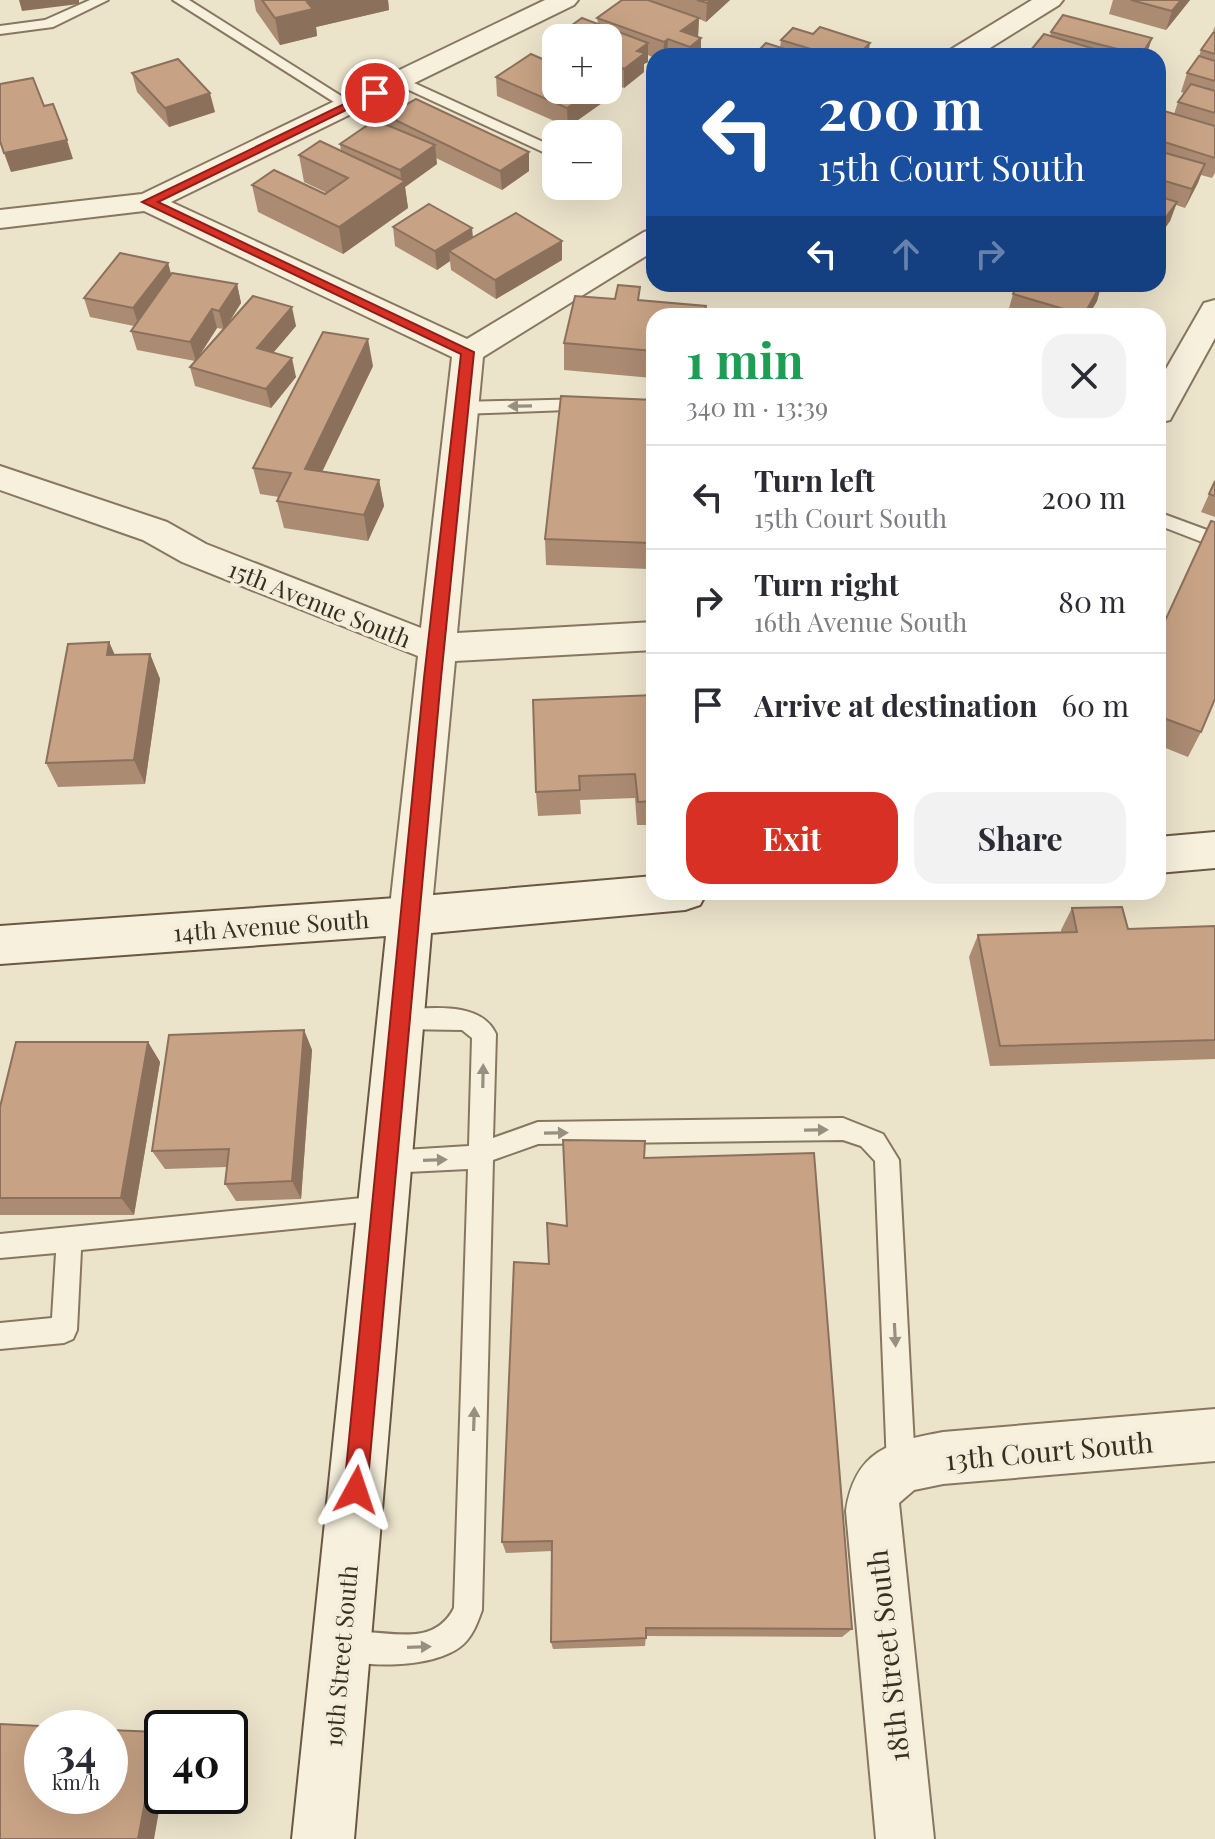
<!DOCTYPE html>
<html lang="en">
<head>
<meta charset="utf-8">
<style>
	body { margin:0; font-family:"Playfair Display",serif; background:#f2f2f3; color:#2b2b33; height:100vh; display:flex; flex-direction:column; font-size:30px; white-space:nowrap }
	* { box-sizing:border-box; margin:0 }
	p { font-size:26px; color:#7c7c81 }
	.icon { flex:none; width:44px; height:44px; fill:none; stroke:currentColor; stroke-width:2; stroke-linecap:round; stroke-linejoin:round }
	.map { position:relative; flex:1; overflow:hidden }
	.side { position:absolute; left:646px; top:308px; width:520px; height:592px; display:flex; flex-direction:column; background:#fff; border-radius:24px; box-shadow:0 8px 32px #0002 }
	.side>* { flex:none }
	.hud { position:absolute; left:646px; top:48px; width:520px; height:244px; border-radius:24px; box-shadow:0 8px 32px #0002; background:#1a4fa0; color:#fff; overflow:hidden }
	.fabs { position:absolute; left:542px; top:24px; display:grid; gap:16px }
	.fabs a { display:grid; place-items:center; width:80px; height:80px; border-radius:16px; background:#fff; box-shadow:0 8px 32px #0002; font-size:40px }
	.speed { position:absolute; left:24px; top:1710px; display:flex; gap:16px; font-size:40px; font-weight:700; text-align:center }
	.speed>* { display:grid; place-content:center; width:104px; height:104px; border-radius:50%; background:#fff; box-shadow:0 8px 32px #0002; line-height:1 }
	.speed small { font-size:20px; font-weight:400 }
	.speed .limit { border:4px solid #111; border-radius:12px; background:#fff; color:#111 }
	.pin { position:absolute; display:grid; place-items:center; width:68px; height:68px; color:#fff; margin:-34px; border:4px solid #fff; border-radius:50%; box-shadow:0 2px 8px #0007 }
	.me { position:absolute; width:88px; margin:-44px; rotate:5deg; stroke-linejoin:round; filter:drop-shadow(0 0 6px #0008) }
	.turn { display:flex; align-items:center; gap:28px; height:168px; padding:0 40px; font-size:36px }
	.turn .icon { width:104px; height:104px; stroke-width:2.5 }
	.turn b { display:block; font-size:56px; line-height:68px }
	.lanes { display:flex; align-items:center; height:76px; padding:0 40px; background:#0003; justify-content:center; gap:40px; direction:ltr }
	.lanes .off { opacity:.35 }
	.round { display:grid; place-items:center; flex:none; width:84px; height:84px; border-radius:24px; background:#f2f2f3 }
	.headline { display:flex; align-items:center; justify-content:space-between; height:136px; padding:0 40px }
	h1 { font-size:48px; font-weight:700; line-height:60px; color:#1e9e55 }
	.primary-button { display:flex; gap:16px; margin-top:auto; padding:16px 40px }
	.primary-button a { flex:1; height:92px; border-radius:24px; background:#d93025; color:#fff; font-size:32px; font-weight:700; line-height:92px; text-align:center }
	.primary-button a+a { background:#f2f2f3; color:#2b2b33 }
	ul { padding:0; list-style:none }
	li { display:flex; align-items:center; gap:24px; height:104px; padding:0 40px; border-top:2px solid #e1e1e2 }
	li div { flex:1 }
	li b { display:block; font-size:30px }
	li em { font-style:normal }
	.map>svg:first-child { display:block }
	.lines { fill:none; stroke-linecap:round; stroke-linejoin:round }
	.lane-casing { stroke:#877760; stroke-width:4 }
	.street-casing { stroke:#877760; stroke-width:4 }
	.secondary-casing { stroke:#695843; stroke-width:4 }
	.lane { fill:#f7f0dd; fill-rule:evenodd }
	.street { fill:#f7f0dd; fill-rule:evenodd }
	.secondary { fill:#f7f0dd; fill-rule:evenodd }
	.wall { fill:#ab8b72; fill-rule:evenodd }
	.shaded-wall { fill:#8b715c }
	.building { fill:#c7a284; stroke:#8b715c; stroke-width:2 }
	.oneway { fill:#988f80 }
	.route { fill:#d93025; stroke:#8d1f18; stroke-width:2 }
	.labels { text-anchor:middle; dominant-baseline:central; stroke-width:7; stroke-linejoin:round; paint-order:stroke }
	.street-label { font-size:24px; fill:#392e22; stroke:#f4edda }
	.near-street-label { font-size:28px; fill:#392e22; stroke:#f4edda }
</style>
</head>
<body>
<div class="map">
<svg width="1215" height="1839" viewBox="0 0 1215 1839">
	<rect width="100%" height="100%" fill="#ece3cb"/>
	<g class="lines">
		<g class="lane-casing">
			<g id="lane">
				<path d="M90,0H108L53,27L0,34V26L45,20Z"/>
				<path d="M173,0H189L357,106L355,109H345Z"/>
				<path d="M401,77L556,148V158L396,84V78Z"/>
				<path d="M589,399L598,405L595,409L460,414L451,408L460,402Z"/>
				<path d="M1158,512L1215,533V547L1158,525Z"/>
				<path d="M400,1009C431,1009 480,1000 496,1034L493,1138L538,1122L843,1118L883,1134L899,1160L915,1466L911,1476L901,1480L891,1476L887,1466L875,1161L861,1146L843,1140L538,1144L493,1160L482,1610C477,1624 472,1638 460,1647C432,1668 363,1669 332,1656L328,1646L332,1636C370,1620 429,1657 454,1608L468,1169L387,1173L378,1170L375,1162L378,1154L387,1151L469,1146L472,1038L462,1030L400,1029L392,1026L389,1019L392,1012Z"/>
				<path d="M382,1196L391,1200L394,1208L391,1216L382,1220L81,1250L77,1330L73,1339L64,1343L0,1349V1323L52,1318L56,1253L0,1258V1234Z"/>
			</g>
		</g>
		<g class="street-casing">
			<g id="street">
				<path d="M545,0H578L574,5L171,202L467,339L644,232L654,229V251L483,357L457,633L654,622V650L455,661L431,916L425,929L410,934L395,929L389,916L418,656L182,562L143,540L0,490V466L167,522L206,544L421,628L452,357L144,211L0,228V210L142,194Z"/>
				<path d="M1032,0H1063L1059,5L977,56H946L950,50Z"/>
				<path d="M1215,300V338L1170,420L1158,423V383L1204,303Z"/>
				<path d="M1215,1409V1461L943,1484L914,1490L899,1503L934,1839H876L846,1511C855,1451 889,1442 943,1432Z"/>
			</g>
		</g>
		<g class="secondary-casing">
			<g id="secondary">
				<path d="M1215,832V868L1158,873V837Z"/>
				<path d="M654,876V892H707L700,905L685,910L431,933L354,1839H292L386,936L0,964V926L410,897Z"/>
			</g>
		</g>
		<use href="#lane" class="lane"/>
		<use href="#street" class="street"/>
		<use href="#secondary" class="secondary"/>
	</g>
	<g class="wall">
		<path d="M254,0H388L389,10L316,27L317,36L280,45L256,11Z"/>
		<path d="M622,0H648L652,2V0H730L706,22L699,19L698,37L701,38V56H654V58L648,55V62L644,64V72L624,88L608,81V38H556V61L551,59L550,41L582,18L598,24L597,18Z"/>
		<path d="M1113,0H1190L1166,30L1109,14Z"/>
		<path d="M1215,26V173L1212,178L1201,175L1185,208L1176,205L1170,221L1158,238V119L1174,114L1178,102L1184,93L1181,92L1187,73L1199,56L1201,50L1212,34Z"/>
		<path d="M1051,32L1152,38L1146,56H1026L1050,36Z"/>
		<path d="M781,40L868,56H753L780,48Z"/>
		<path d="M132,73L215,112L169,127L137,92Z"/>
		<path d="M496,77L556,90H602V103L568,127L497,96Z"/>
		<path d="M387,116L529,171L502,190L436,158L437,164L405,187L408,208L343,254L258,212L252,185L325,194L327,193L304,182L299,155L341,152L340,144L388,125Z"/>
		<path d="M393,227L472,228L473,238L562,260L496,299L451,270L450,261L437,270L395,246Z"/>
		<path d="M168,263L171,274L237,284L241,303L228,324L296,326L273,353L296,377L271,408L195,386L190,367L195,361L137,350L131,331L134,326L90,317L84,298ZM217,328L223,329L197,359Z"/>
		<path d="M1102,284L1097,301L1088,316H1019L1008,312L1013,294Z"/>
		<path d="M1104,284H1122L1119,289Z"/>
		<path d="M640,300L654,316L652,378L564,370V343Z"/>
		<path d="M373,366L322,471L379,480L384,506L368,541L284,528L277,501L279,497L260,494L253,468Z"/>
		<path d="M1215,481V517L1201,512Z"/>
		<path d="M654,487L649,569L546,565L545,539Z"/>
		<path d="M1158,636L1201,732L1188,757L1158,745Z"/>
		<path d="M109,642L115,655L150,654L160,679L145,784L58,787L46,763Z"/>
		<path d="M654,695V825H637L635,798L580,800L581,814L538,816L536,792Z"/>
		<path d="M1072,908L1128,929L1215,926V1059L990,1066L969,957L978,935L1061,933V930Z"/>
		<path d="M304,1030L312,1050L301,1199L236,1201L225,1184L227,1167L165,1169L152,1151Z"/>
		<path d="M148,1042L160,1062L134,1215H0V1107Z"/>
		<path d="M645,1141L644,1158L852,1629L842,1637L646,1636L645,1646L553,1649L551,1642L552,1551L506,1553L502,1542L549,1264L567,1226Z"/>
	</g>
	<g class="shaded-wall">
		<path d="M19,0H79V4L22,11Z"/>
		<path d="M314,0H388L389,10L316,27L317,36L280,45L275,18L307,2Z"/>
		<path d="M711,0H730L706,22L707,3Z"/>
		<path d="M1181,0H1190L1166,30L1172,11Z"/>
		<path d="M699,18L698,37L681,31Z"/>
		<path d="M701,38V56H689L690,47Z"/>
		<path d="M1152,38L1146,56H1140L1141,55Z"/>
		<path d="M668,39L667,56H663L664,42Z"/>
		<path d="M648,43V62L644,64V72L624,88V69L637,51Z"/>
		<path d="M870,43L868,56H857Z"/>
		<path d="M594,90H602V103L568,127L567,108Z"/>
		<path d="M210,93L215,112L169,127L165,108Z"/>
		<path d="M67,140L73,159L11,172L4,153Z"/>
		<path d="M435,145L437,164L405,187L408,208L343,254L339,227L402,183L400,170Z"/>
		<path d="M529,152V171L502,190L500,171Z"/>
		<path d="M1205,164L1198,183L1185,208L1192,189Z"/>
		<path d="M1177,202L1170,221L1158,238V228Z"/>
		<path d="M472,228L473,247L449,251L450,261L437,270L435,251Z"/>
		<path d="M562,241V260L496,299L495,280Z"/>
		<path d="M168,263L173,282L139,327L133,308Z"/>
		<path d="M237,284L241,303L224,330L219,311Z"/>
		<path d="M1101,284L1097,301L1088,316H1084Z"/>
		<path d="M292,307L296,326L261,367L257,348Z"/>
		<path d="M212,309L217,328L196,361L190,342Z"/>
		<path d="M368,339L373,366L311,495L305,469Z"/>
		<path d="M654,342V364L652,378L653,351Z"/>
		<path d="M292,358L296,377L271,408L266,389Z"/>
		<path d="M379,480L384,506L368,541L364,515Z"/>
		<path d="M109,642L120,667L107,655Z"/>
		<path d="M150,654L160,679L145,784L134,760Z"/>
		<path d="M304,1030L312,1050L301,1199L292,1181Z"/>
		<path d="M148,1042L160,1062L134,1215L121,1198Z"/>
		<path d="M158,1732L162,1733V1794L154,1839H138Z"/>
	</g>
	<g class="building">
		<path d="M262,0H314L307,2L313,9L275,18Z"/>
		<path d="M622,0H648L699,18L681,31L701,38L690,47L668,39L664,42L597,18Z"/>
		<path d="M697,0H711L707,3Z"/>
		<path d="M1131,0H1181L1172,11Z"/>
		<path d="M1063,15L1152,38L1141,55L1051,32Z"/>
		<path d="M582,18L648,43L637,51L645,53L624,69L608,62V38H556V43L550,41Z"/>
		<path d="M820,27L870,43L857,56H834L781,40L793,28L813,34Z"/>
		<path d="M1213,33H1215V54L1201,50Z"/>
		<path d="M1044,34L1108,53L1106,56H1026Z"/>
		<path d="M766,43L807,56H753Z"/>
		<path d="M531,54L556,65V90H594L567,108L496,77Z"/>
		<path d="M1199,56L1215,61V81L1187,73Z"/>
		<path d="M178,59L210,93L165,108L132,73Z"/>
		<path d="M33,78L44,106L53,104L67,140L4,153L0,141V84Z"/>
		<path d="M1191,84L1215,91V113L1178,102Z"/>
		<path d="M416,99L529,152L500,171L387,116Z"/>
		<path d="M1164,111L1215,126V158L1158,140V119Z"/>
		<path d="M375,120L435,145L400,170L340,144Z"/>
		<path d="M320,141L405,181L339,227L252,185L274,170L325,194L348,178L299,155Z"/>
		<path d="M1158,151L1205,164L1192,189L1158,179Z"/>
		<path d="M1158,196L1177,202L1158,228Z"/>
		<path d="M429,204L472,228L435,251L393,227Z"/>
		<path d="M516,213L562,241L495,280L449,251Z"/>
		<path d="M120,253L168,263L133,308L84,298Z"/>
		<path d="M172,273L237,284L219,311L212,309L190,342L131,331Z"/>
		<path d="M1018,284H1101L1084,315L1013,294Z"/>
		<path d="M618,285L640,287L638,300L706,306L704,316H654V342L653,351L564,343L575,296L615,299Z"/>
		<path d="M253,296L292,307L257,348L292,358L266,389L190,367Z"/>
		<path d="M323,332L368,339L305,469L379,480L364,515L277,501L291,473L253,468Z"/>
		<path d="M561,396L654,400V476L650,543L545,539Z"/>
		<path d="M1215,481V496L1209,494Z"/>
		<path d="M1211,521L1215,522V699L1201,732L1158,716V636Z"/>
		<path d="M109,642L107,655L150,654L134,760L46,763L68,644Z"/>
		<path d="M654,695V801L638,802L635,774L579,776L580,790L536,792L533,700Z"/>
		<path d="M1122,907L1128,929L1215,926V1040L1000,1046L978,935L1077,932L1072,908Z"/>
		<path d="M304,1030L292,1181L225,1184L229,1149L152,1151L169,1035Z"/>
		<path d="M16,1042H148L121,1198H0V1107Z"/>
		<path d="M563,1140L645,1141L644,1158L814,1153L852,1629L646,1628V1638L551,1642L552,1541L502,1542L514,1262L549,1264L547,1223L567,1226Z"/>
		<path d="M0,1724L81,1728H42V1796H110V1730L158,1732L138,1839H0Z"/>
	</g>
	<defs><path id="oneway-solid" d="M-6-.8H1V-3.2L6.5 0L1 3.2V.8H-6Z" transform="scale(2)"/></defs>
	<g class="oneway">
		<use href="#oneway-solid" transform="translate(520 406) rotate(179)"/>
		<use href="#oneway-solid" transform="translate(483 1076) rotate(-89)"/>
		<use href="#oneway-solid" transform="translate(816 1130) rotate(-1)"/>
		<use href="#oneway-solid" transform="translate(556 1133) rotate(-1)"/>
		<use href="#oneway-solid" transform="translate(435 1160) rotate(-2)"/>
		<use href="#oneway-solid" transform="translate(895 1335) rotate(87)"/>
		<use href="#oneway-solid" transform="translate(474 1419) rotate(-88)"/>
		<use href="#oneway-solid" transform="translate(419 1647) rotate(-2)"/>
	</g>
	<path class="route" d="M371,91L381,93L158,202L474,352L441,678L367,1490L364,1498L356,1501L348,1498L344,1490L424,678L461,354L142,202Z"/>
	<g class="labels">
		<g class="street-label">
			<text transform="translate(320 603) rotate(22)">15th Avenue South</text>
			<text transform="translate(271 925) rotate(-4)">14th Avenue South</text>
			<text transform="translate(340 1656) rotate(-85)">19th Street South</text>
		</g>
		<g class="near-street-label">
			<text transform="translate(1049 1450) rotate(-5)">13th Court South</text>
			<text transform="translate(887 1656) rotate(-96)">18th Street South</text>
		</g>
	</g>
</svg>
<div class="fabs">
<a>+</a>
<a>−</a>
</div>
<div class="speed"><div>34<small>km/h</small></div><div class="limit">40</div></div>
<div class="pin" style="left:375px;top:93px;background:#d93025"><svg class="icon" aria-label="arrive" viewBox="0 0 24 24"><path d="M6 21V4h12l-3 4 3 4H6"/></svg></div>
<svg class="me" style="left:356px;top:1490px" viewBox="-20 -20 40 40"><path d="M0-17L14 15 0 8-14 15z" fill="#d93025" stroke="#fff" stroke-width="4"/></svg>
<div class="hud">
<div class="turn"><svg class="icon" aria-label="left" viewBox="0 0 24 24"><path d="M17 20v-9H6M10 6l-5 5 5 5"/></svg><div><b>200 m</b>15th Court South</div></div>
<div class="lanes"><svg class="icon" aria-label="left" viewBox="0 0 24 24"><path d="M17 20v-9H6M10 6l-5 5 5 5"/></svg><svg class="icon off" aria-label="ahead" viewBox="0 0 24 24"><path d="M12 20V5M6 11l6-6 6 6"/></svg><svg class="icon off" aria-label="right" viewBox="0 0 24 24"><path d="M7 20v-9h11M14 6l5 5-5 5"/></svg></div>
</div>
<section class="side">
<div class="headline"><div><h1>1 min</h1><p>340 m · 13:39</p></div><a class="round"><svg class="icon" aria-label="close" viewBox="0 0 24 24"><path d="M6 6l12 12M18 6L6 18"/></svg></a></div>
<ul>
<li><svg class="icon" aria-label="left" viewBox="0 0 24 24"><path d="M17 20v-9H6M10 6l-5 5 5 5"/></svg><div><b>Turn left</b><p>15th Court South</p></div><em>200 m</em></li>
<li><svg class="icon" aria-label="right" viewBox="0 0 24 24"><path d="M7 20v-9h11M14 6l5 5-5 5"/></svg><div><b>Turn right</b><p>16th Avenue South</p></div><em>80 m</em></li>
<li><svg class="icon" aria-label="arrive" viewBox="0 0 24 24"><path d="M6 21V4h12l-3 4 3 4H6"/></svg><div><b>Arrive at destination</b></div><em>60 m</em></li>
</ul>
<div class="primary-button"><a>Exit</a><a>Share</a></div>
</section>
</div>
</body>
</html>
